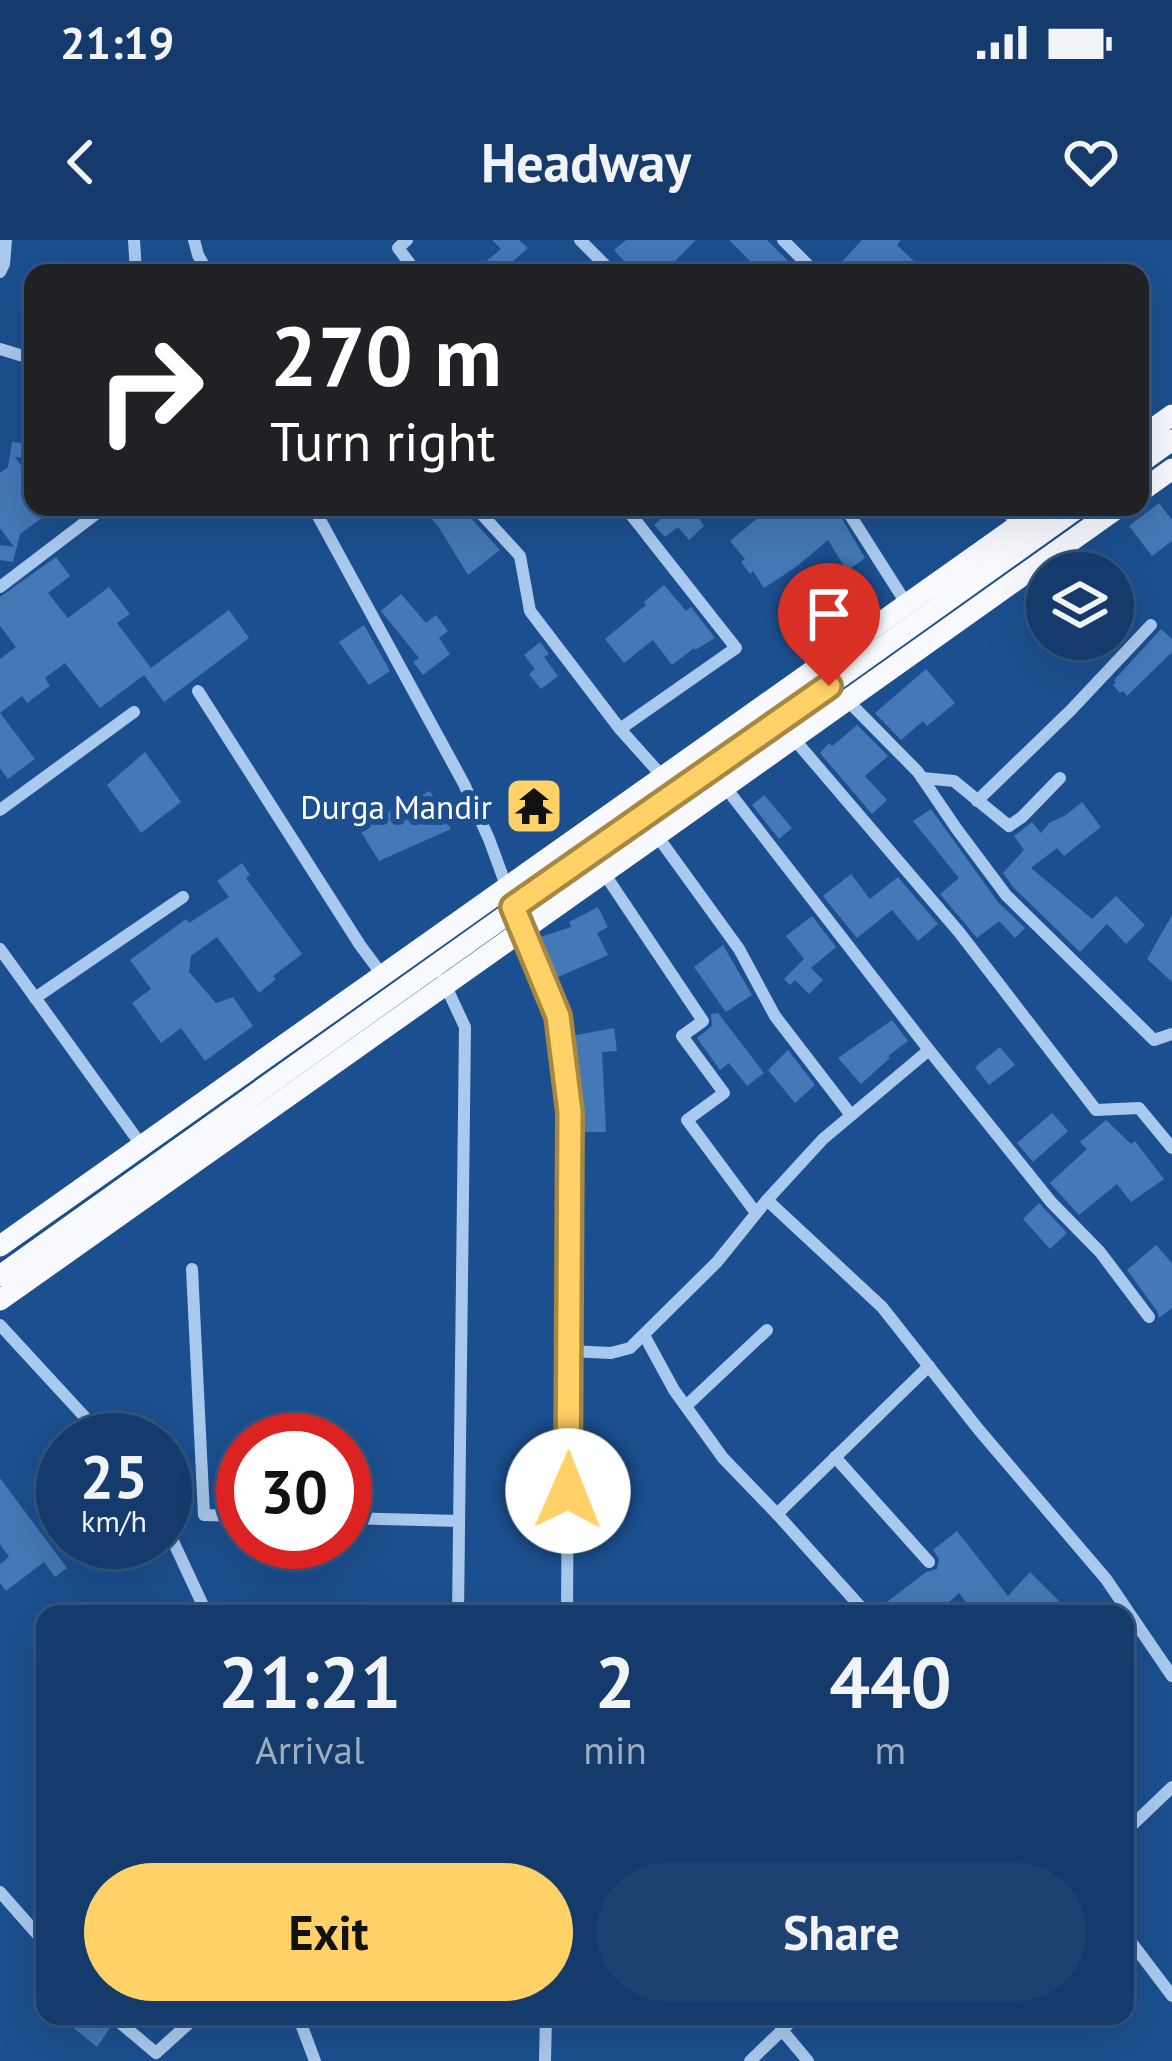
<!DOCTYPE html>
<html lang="en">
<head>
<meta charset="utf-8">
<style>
	body { margin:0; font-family:"PT Sans",sans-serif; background:#1d4271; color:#f1f3f6; height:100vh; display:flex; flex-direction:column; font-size:45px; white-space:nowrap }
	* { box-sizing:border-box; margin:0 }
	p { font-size:39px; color:#9dadc1 }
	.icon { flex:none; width:66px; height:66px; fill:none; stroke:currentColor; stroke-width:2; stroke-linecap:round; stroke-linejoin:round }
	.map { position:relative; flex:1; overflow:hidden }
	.drawer { position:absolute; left:36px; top:1365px; width:1098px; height:420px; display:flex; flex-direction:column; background:#143b6b; border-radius:24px; box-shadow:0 12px 48px #0002,0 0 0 3px #33557e }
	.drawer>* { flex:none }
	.hud { position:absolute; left:24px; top:24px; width:1125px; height:252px; border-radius:24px; box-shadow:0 12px 48px #0002,0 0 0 3px #33557e; background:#202124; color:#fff; overflow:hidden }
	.tools { position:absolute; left:1026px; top:312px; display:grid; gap:24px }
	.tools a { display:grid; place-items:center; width:108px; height:108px; border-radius:50%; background:#143b6b; box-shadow:0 12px 48px #0002,0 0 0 3px #33557e; font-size:60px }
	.speed { position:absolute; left:36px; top:1173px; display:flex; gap:24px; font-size:60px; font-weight:700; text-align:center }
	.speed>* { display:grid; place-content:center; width:156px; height:156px; border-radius:50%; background:#143b6b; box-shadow:0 12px 48px #0002,0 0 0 3px #33557e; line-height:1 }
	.speed small { font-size:30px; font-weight:400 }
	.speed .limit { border:18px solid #d22; background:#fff; color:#111 }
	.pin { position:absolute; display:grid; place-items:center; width:102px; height:102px; color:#fff; margin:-123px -51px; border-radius:50% 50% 50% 0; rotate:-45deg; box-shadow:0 0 12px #0007 }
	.pin .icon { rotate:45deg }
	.me { position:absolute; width:132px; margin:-66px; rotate:1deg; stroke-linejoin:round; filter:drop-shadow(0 0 9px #0008) }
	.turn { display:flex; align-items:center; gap:42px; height:252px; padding:0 48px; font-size:54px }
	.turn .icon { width:156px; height:156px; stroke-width:2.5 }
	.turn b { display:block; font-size:84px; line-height:102px }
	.eta { display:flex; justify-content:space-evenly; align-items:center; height:204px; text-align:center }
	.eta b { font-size:72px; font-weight:600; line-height:84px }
	.cta { display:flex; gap:24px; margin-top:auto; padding:24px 48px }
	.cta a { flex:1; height:138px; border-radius:72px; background:#ffd166; color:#111; font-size:48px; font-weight:600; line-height:138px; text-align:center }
	.cta a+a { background:#1d4271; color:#f1f3f6 }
	.status { display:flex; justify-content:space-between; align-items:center; height:84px; padding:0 60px; background:#143b6b; direction:ltr }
	.status svg { height:33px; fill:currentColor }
	header { display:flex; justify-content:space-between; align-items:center; height:156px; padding:0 48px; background:#143b6b; font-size:54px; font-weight:600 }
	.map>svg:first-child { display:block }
	.building { fill:#4478b7 }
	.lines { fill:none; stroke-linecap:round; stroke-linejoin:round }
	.minor { stroke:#a9c9ee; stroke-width:12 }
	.trunk { stroke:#f8faff; stroke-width:21 }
	.route-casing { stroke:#a68842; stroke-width:30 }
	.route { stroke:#ffd166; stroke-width:21 }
	.labels { text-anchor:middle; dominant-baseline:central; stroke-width:12; stroke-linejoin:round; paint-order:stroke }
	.poi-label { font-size:33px; fill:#fff; stroke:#1b4f8f; text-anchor:end }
</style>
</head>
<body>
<div class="status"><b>21:19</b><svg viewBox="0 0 49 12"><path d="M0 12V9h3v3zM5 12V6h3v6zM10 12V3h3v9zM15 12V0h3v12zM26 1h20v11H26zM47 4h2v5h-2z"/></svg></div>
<header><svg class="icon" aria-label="back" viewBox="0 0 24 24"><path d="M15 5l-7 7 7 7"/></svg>Headway<svg class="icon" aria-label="heart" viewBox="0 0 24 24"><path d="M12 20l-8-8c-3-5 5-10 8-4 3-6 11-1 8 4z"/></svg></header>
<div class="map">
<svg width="1172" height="1821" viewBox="0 0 1172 1821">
	<rect width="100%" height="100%" fill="#1b4f8f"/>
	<g class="building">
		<path d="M492,0H519L528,8L500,33H472L501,9Z"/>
		<path d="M626,0H696L663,33H635L614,10Z"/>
		<path d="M729,0H767L791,24L782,33H762Z"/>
		<path d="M862,0H901L897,5L926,33H843L837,27Z"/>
		<path d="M12,202L33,204V218L15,217L33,241V267H75L72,279L46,275L20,294L13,322L0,320V305L14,307L0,288V233L8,227Z"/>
		<path d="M1159,263L1172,280V301L1152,316L1129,286Z"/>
		<path d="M421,267H465L467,274L500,310L468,335L438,286Z"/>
		<path d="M650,267H690L704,286L689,300L678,287L665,297L654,285L660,280Z"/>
		<path d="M761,267H835L865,318L847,331L828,300L796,327L764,348L753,331L750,334L741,322L745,319L730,301L765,272Z"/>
		<path d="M56,317L70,336L48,353L68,378L109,347L130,374L117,383L151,428L229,370L249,398L164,462L144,435L100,468L65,423L45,438L50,446L27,463L22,456L0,473L35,519L8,539L0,528V419L16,407L0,386V357Z"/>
		<path d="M664,345L686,371L691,367L715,398L695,410L694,408L672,425L653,400L624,423L605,399L646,365L644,362Z"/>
		<path d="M401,354L426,383L436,375L448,391L439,398L450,414L423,435L413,422L419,418L381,371Z"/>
		<path d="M364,385L390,431L369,445L339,402Z"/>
		<path d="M1161,389L1172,399V412L1127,456L1123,451L1120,453L1113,445L1116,442L1114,440Z"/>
		<path d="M540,402L549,414L544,417L558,436L541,449L529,434L535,429L524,415Z"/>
		<path d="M926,429L955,463L927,486L923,481L901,500L875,473Z"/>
		<path d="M857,485L888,516L865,536L887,560L872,574L820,513L829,503L832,506L836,503Z"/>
		<path d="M145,512L181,562L141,593L107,545Z"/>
		<path d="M430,551L451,589L379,621L358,587Z"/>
		<path d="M764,555L792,588L779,599L752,565Z"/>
		<path d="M1082,562L1101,587L1064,616L1057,608L1031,628L1092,679L1116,656L1145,685L1126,704L1107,684L1080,712L1014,648L1003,633L1024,610L1014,596L1032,582L1041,593L1049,583L1066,575Z"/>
		<path d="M931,569L998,662L1025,688L1015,698L999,681L977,698L940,654L959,638L913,581Z"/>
		<path d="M242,623L250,635L246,638L302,714L273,736L276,739L259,753L217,697L191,716L189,732L216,763L233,757L253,786L205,821L181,788L161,803L132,763L151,749L130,720L186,679L189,683L229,657L217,641Z"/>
		<path d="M851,634L870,659L898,637L938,684L918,701L892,670L857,698L823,656Z"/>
		<path d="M598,667L608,687L597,693L608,715L554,739L537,698L571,687L569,682Z"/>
		<path d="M1172,675V742L1147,719Z"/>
		<path d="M812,676L836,707L811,728L823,740L809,754L795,740L790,745L784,739L804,719L786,696Z"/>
		<path d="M723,705L752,755L726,772L694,727Z"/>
		<path d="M718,773L764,833L747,846L729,823L720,830L697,798L712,786L711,774Z"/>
		<path d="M892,780L908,801L888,816L890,818L861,844L838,818Z"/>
		<path d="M614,788L617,811L602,812L606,892H580V871L571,796Z"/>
		<path d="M1000,807L1015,825L989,845L975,827Z"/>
		<path d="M788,810L815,845L795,863L768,830Z"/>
		<path d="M1052,873L1068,891L1033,922L1017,903Z"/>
		<path d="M1106,880L1131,904L1135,901L1164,939L1131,962L1117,944L1079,975L1050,943L1087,909L1080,902Z"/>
		<path d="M1039,963L1067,993L1050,1009L1023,979Z"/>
		<path d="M1156,1005L1172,1023V1068L1159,1078L1157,1071L1127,1030Z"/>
		<path d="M0,1238L67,1328L55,1337L44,1322L6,1351L0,1343V1324L9,1317L0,1304Z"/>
		<path d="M957,1291L1008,1356L1030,1332L1072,1374H1014L1003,1363L989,1374H975L959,1353L937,1374H896L887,1362L926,1332L937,1329L939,1319L933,1310Z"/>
		<path d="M59,1776H97L110,1788L97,1807Z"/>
	</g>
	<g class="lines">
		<g class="minor">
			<path d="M134,0L136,33"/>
			<path d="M194,0L198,15L208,33"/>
			<path d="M407,0L398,8L417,33"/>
			<path d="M580,0L613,33"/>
			<path d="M783,0L816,33"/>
			<path d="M0,32L4,24L6,0"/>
			<path d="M0,109L33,119"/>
			<path d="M313,267L464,544L489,599L522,689L558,776L570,872L567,1374"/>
			<path d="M475,267L520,316L530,371L620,489L662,536"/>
			<path d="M845,267L906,363"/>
			<path d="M1004,267L1018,286"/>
			<path d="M0,347L105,267"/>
			<path d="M198,451L360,705L383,736"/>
			<path d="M848,461L918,532L956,588L1006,655L1154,800L1172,794"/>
			<path d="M620,489L736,408L625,267"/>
			<path d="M794,499L959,692L1096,870L1139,868L1172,908"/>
			<path d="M922,538L954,541L1009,586L1022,577L1060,538"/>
			<path d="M977,561L1071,470L1151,385"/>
			<path d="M0,570L134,472"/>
			<path d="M658,597L739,709L775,776L851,875"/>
			<path d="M604,633L703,781L682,796L724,853L687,880L756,973"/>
			<path d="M0,709L142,906"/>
			<path d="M443,740L465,787L458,1374"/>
			<path d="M35,758L183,657"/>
			<path d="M929,810L1051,962L1100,1012L1149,1077"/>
			<path d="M767,960L882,1067L979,1190L1106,1339L1172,1436"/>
			<path d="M192,1029L204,1275L243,1276"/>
			<path d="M0,1085L106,1200"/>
			<path d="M644,1095L674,1150L723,1218L777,1274L929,1126"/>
			<path d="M570,1111L611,1113L630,1108L717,1022L767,960L823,899L929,810L726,548"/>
			<path d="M686,1166L767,1090"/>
			<path d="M835,1217L929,1322"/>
			<path d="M777,1274L867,1374"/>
			<path d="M345,1278L459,1281"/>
			<path d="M165,1284L207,1374"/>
			<path d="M1125,1592L1172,1547"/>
			<path d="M0,1652L45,1703"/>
			<path d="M1125,1694L1172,1756"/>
			<path d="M112,1776L156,1813L197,1776"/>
			<path d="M298,1776L315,1821"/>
			<path d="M781,1789L808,1821"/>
			<path d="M545,1821L546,1776"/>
			<path d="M750,1821L797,1776"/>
		</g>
		<g class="trunk">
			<path d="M1140,198L1172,175"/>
			<path d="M1140,223L1172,200"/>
			<path d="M1140,252L1172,229"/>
			<path d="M0,1006L1044,267"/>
			<path d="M0,1036C358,777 720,524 1079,267"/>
			<path d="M0,1060C373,795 747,533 1119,267"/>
		</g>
	</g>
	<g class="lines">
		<g class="route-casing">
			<path id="route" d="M568,1251L570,872L558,776L513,667L829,446"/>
		</g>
		<use href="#route" class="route"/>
	</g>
	<defs>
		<g id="temple-square" transform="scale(3)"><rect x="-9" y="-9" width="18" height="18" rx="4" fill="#ffd166" stroke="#1b4f8f"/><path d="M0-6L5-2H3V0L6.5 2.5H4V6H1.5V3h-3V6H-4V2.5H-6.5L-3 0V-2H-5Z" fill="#111"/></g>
	</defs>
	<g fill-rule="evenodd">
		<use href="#temple-square" x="534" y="566"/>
	</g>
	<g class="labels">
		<g class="poi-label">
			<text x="492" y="566">Durga Mandir</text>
		</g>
	</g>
</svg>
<div class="tools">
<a><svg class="icon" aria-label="layers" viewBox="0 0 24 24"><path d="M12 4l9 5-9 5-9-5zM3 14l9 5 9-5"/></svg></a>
</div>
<div class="speed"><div>25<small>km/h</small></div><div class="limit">30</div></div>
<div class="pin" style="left:829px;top:446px;background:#d93025"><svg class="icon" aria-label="arrive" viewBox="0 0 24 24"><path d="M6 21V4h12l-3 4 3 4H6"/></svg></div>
<svg class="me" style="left:568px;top:1251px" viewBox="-20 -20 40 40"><circle r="19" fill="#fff"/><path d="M0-13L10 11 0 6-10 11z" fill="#ffd166"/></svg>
<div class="hud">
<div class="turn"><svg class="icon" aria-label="right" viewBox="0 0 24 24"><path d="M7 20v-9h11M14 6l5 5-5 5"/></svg><div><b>270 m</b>Turn right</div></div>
</div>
<section class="drawer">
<div class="eta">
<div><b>21:21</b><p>Arrival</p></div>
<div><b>2</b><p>min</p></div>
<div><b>440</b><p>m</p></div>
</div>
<div class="cta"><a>Exit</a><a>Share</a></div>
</section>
</div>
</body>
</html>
